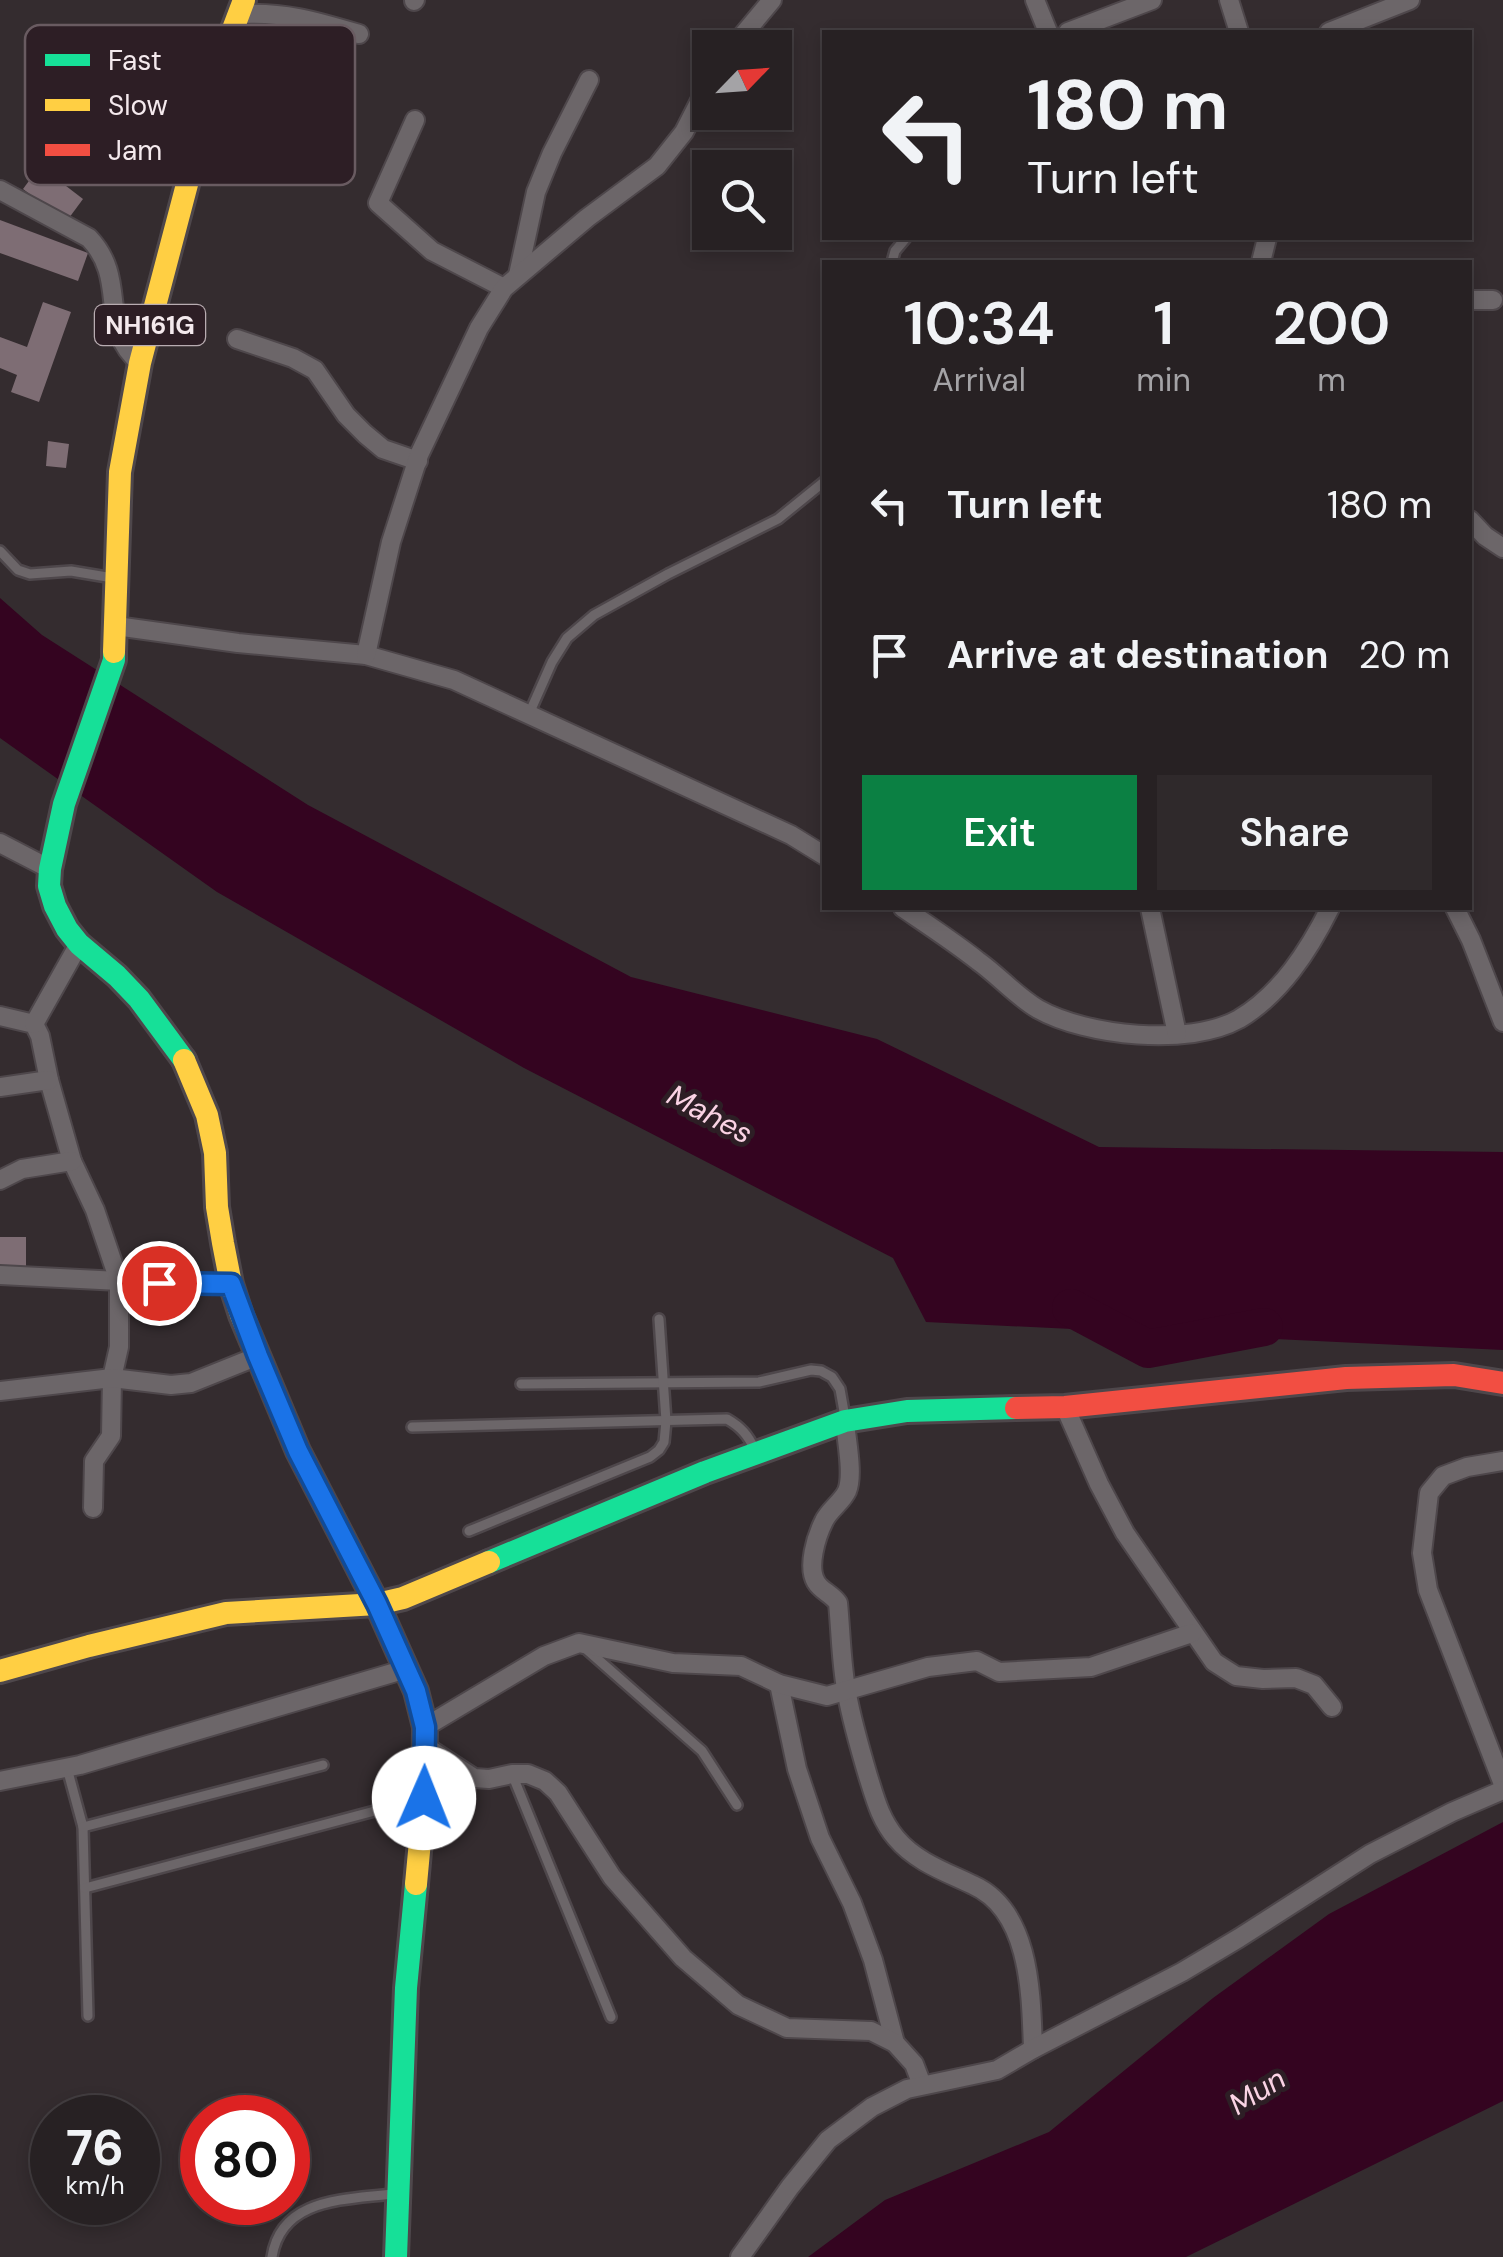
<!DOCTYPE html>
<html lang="en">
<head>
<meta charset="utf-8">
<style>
	body { margin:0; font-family:"DM Sans",sans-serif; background:#2f292b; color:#f1f3f6; height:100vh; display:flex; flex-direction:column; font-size:38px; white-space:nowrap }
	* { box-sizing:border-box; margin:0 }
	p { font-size:32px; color:#a4a3a6 }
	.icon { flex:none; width:55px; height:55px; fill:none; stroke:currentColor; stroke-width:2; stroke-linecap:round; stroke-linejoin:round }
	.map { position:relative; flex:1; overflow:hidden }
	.side { position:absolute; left:822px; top:260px; width:650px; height:650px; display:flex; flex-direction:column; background:#272123; border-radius:0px; box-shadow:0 5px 15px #0003,0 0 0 2px #433e41 }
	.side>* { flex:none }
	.guide { position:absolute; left:822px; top:30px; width:650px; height:210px; border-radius:0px; box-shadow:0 5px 15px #0003,0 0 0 2px #433e41; background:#272123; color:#f1f3f6; overflow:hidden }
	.needle { width:65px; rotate:65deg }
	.controls { position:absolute; left:692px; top:30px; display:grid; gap:20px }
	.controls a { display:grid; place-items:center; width:100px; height:100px; border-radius:0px; background:#272123; box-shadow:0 5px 15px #0003,0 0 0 2px #433e41; font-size:50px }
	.speed { position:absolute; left:30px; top:2095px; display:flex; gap:20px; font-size:50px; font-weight:700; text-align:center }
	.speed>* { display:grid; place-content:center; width:130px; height:130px; border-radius:50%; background:#272123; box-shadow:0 5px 15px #0003,0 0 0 2px #433e41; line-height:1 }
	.speed small { font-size:25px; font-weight:400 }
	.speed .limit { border:15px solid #d22; background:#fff; color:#111 }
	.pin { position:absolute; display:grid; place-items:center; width:85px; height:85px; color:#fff; margin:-42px; border:5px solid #fff; border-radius:50%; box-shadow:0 2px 10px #0007 }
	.me { position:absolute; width:110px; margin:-55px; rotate:1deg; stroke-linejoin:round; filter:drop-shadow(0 0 8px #0008) }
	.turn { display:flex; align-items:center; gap:35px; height:210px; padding:0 40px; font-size:45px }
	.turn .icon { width:130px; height:130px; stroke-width:2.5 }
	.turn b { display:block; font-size:70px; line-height:85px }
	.eta { display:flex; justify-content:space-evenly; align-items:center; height:170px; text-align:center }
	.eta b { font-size:60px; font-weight:600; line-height:70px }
	.primary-button { display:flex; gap:20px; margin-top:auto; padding:20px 40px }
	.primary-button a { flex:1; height:115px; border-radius:0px; background:#0b8043; color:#fff; font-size:40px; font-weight:600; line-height:115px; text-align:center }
	.primary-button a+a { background:#2f292b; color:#f1f3f6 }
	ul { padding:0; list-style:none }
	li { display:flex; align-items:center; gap:30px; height:150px; padding:0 40px }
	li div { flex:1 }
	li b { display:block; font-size:38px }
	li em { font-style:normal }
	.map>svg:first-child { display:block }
	.water { fill:#340420 }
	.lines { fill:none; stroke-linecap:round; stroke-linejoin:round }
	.river { stroke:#340420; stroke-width:38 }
	.building { fill:#7e6d74 }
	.lane-casing { stroke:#4e474b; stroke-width:14 }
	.street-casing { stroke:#4e474b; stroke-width:22 }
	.fast-casing { stroke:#4e474b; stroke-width:28 }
	.slow-casing { stroke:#4e474b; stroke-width:28 }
	.jam-casing { stroke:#4e474b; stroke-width:28 }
	.lane { stroke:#6c6669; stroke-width:9 }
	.street { stroke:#6c6669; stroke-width:18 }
	.fast { stroke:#16e098; stroke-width:22 }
	.slow { stroke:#ffcf43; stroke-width:22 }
	.jam { stroke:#f24e42; stroke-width:22 }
	.route-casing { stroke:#114b97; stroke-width:25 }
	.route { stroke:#1a73e8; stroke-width:18 }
	.labels { text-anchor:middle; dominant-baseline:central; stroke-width:10; stroke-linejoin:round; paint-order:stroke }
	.shield { fill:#2d1e25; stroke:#b8acb1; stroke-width:2.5 }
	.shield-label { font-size:25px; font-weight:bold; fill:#f4e9ed }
	.water-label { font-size:30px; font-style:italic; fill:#fad3e4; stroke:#2d1e25 }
	.key { fill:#2d1e25; stroke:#695b61; stroke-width:2.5 }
	.key-label { font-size:28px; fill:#f4e9ed }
</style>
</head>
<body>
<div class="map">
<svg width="1503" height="2257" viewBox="0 0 1503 2257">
	<rect width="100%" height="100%" fill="#342c2f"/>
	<g class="water">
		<path d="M0,598L42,635L308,805L631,977L877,1039L1099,1147L1503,1152V1350L926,1322L893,1258L524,1068L217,892L0,738Z"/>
		<path d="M1503,1822V2101L1186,2257H808L885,2200L1049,2132L1213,1998L1329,1914Z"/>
	</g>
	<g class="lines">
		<path class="river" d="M1071,1308L1148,1349L1264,1327"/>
	</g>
	<g class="building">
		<path d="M40,166L83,199L66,222L23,189Z"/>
		<path d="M0,220L88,253L78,281L0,253Z"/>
		<path d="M43,302L71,312L39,402L11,392L17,375L0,368V337L27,347Z"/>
		<path d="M48,441L69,444L66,468L46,466Z"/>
		<rect x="0" y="1237" width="26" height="32"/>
	</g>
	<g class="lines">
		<g class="lane-casing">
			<g id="lane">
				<path d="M892,262L895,251L906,238"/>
				<path d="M0,551L18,570L30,574L71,571L113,578"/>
				<path d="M529,714L552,662L567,638L594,615L668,574L778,519L825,481"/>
				<path d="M521,1384L759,1382L811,1370L821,1371L832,1377L840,1389L845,1417"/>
				<path d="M412,1427L727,1419C741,1427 748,1435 755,1450"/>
				<path d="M469,1531L650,1457L659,1450L664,1442L666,1421L659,1319"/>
				<path d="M585,1648L702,1751L737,1805"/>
				<path d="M67,1768L83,1827L88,2016"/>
				<path d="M512,1774L611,2017"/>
				<path d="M83,1827L323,1765"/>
				<path d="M85,1888L416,1800"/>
				<path d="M272,2257C281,2198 344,2200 391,2194"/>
			</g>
		</g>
		<g class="street-casing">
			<g id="street">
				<path d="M1035,0L1048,32"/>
				<path d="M1229,0L1239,32"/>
				<path d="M414,1L415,0"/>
				<path d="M239,14C286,12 315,21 359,34"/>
				<path d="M1068,32L1152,0"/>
				<path d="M1329,32L1410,0"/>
				<path d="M732,48L772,0"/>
				<path d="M415,120L378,203L432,251L504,288"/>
				<path d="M0,190L89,238C129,280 97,327 140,363"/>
				<path d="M1261,262L1267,238"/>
				<path d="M518,275L536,192L552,153L589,80"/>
				<path d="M1470,300H1493"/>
				<path d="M237,339L293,358L315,370L346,415L365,434L383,449L418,461"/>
				<path d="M1470,520L1485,536L1503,548"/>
				<path d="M116,626L238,643L366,655L454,680L791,835L825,856"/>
				<path d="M366,655L391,542L419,455L479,328L504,288L587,218L657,166L684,132L710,81"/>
				<path d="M0,843L50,869"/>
				<path d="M903,908C928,925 954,942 978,961C999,976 1016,996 1038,1009C1086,1036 1189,1047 1239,1019C1281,994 1309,950 1330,908"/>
				<path d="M1150,908L1177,1034"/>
				<path d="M1455,908L1471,940L1503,1022"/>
				<path d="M0,1016L34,1024L40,1036L49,1080L72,1161L95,1210L119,1281V1347L112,1378L111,1436L94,1461L93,1508"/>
				<path d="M34,1024L79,944"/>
				<path d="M0,1087L49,1080"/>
				<path d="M0,1180L22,1169L72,1161"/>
				<path d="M0,1275L199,1285L231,1284"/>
				<path d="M0,1391L112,1378L171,1385L191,1383L258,1356"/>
				<path d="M1065,1407L1099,1484L1125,1533L1214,1662L1236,1676L1263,1679L1296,1678L1314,1685L1332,1707"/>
				<path d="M845,1421C846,1439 854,1474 847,1491C842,1502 829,1510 824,1521C816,1537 807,1567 816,1582C821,1591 832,1594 838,1603C841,1633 841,1664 847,1694C852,1722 860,1749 868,1776C875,1798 880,1819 896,1838C916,1862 946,1872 973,1885C1031,1911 1031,1995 1033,2049"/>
				<path d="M1503,1461L1467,1467L1443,1476L1429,1493L1422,1553L1428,1590L1503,1784"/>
				<path d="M779,1684L797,1769L820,1838L852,1903L873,1960L895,2043"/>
				<path d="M425,1727L544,1656L579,1643L673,1663L741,1666L779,1684L827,1696L928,1667L977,1661L999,1672L1091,1667L1192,1633"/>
				<path d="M425,1746L474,1778L489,1779L512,1774H528L545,1781L558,1793L612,1877L683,1958L738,2005L787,2028L871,2031L895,2043L914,2064L922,2085"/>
				<path d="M0,1781L80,1765L406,1669"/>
				<path d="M740,2257L790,2187L828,2140L872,2107L907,2089L997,2070L1033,2049L1182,1972L1239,1938L1370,1854L1452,1812L1503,1790"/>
			</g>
		</g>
		<g class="fast-casing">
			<g id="fast">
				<path d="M114,652V660L64,804L50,869L49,886L55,906L67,929L79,944L117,976L139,999L184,1060"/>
				<path d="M489,1562L705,1472L845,1421L907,1411L1016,1408"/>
				<path d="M396,2257L406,1988L416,1884"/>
			</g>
		</g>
		<g class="slow-casing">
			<g id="slow">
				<path d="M114,652L120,472L140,363L216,74L244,0"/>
				<path d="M184,1060L207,1115L215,1153L217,1207L223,1243L231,1284L241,1315L298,1451L377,1604L416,1691L425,1727L424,1798L416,1884"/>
				<path d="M0,1671L89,1646L226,1613L377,1604L403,1598L489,1562"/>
			</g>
		</g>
		<g class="jam-casing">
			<path id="jam" d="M1016,1408L1065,1407L1346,1378L1454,1375L1503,1383"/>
		</g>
		<use href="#lane" class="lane"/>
		<use href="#street" class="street"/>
		<use href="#fast" class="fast"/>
		<use href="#slow" class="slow"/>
		<use href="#jam" class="jam"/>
	</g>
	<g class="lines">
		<g class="route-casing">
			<path id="route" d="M159,1283L231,1284L258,1356L298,1451L377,1604L416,1691L425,1727L424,1798"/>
		</g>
		<use href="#route" class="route"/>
	</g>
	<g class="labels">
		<rect class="shield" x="95" y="305" width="110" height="40" rx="8"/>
		<g class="shield-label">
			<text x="150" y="325">NH161G</text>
		</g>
		<g class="water-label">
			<text transform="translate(710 1114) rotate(28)">Mahes</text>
			<text transform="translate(1257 2091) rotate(-32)">Mun</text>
		</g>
	</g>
	<rect x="25" y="25" width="330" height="160" rx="15" class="key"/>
	<rect x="45" y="54" width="45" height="12" fill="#16e098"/>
	<rect x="45" y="99" width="45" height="12" fill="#ffcf43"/>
	<rect x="45" y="144" width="45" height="12" fill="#f24e42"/>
	<g class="key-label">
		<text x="108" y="70">Fast</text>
		<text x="108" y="115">Slow</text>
		<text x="108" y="160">Jam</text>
	</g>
</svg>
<div class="controls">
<a><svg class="needle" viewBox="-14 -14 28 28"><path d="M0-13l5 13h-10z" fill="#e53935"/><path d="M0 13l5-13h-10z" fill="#a4a3a6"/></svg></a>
<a><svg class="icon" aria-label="search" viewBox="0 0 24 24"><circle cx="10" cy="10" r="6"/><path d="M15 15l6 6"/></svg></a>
</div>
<div class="speed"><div>76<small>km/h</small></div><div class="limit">80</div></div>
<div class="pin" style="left:159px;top:1283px;background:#d93025"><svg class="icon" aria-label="arrive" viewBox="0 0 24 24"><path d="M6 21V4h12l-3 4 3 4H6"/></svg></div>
<svg class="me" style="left:424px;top:1798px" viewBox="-20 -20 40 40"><circle r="19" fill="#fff"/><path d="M0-13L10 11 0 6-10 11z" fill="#1a73e8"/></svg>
<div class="guide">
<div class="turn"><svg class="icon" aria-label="left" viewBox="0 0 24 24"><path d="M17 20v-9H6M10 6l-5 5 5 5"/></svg><div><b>180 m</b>Turn left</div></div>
</div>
<section class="side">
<div class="eta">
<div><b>10:34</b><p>Arrival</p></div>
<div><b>1</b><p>min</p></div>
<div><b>200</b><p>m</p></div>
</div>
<ul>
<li><svg class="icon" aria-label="left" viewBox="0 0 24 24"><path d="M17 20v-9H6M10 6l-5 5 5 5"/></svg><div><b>Turn left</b></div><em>180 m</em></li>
<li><svg class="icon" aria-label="arrive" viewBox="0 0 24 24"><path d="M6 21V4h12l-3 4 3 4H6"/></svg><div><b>Arrive at destination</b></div><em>20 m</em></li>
</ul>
<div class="primary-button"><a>Exit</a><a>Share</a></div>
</section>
</div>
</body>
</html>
